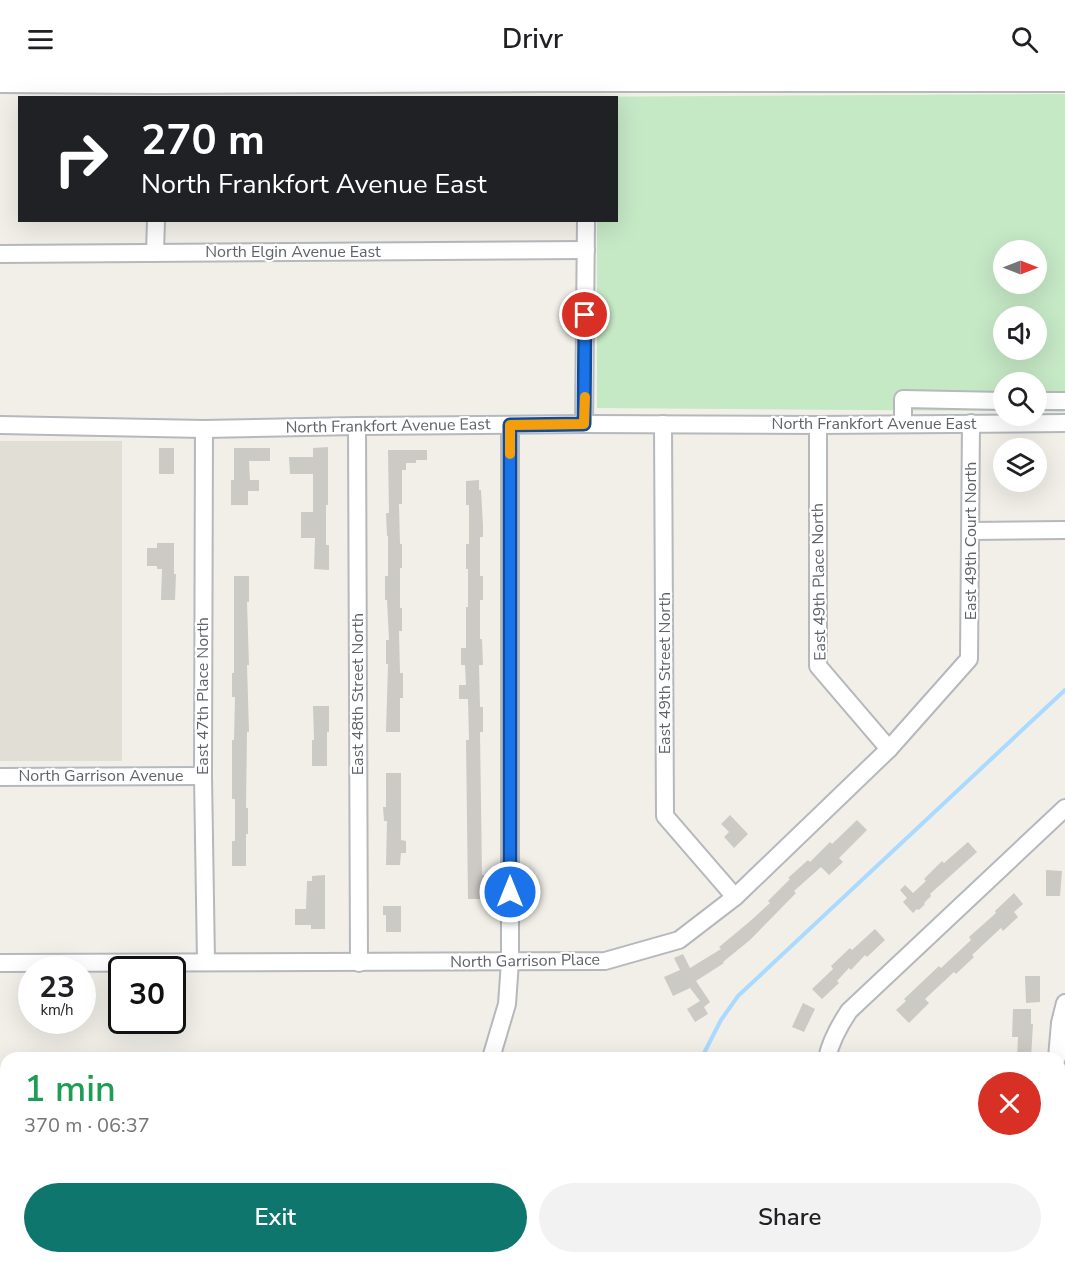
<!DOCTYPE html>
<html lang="en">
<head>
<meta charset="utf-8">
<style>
	body { margin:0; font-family:"Nunito Sans",sans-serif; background:#f2f2f2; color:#202124; height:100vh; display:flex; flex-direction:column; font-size:22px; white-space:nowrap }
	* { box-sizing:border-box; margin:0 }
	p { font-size:20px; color:#757577 }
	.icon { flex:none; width:33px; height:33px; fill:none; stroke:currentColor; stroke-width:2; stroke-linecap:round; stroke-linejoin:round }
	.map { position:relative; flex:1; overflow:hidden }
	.panel { position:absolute; left:0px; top:974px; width:1065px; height:212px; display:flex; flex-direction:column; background:#fff; border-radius:18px 18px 0 0; box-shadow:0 6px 24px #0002 }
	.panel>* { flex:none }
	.top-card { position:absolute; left:18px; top:18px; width:600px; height:126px; border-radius:0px; box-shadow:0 6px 24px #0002; background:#202124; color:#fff; overflow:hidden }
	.needle { width:39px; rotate:90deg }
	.fabs { position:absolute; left:993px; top:162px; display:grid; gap:12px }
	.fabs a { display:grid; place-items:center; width:54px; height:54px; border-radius:50%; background:#fff; box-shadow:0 6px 24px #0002; font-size:30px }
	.speed { position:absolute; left:18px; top:878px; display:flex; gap:12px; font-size:30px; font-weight:700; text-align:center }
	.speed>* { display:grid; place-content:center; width:78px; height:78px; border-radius:50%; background:#fff; box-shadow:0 6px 24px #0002; line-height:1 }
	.speed small { font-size:15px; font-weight:400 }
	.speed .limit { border:3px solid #111; border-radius:9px; background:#fff; color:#111 }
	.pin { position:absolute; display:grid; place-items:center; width:51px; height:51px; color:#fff; margin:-26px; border:3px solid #fff; border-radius:50%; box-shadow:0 2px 6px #0007 }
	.me { position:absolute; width:66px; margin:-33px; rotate:0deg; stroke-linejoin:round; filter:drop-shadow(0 0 4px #0008) }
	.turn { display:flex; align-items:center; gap:21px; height:126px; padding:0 24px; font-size:27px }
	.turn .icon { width:78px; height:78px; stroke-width:2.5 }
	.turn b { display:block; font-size:42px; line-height:51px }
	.round { display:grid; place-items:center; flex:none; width:63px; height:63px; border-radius:32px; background:#f2f2f2 }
	.summary { display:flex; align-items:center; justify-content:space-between; height:102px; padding:0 24px }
	h1 { font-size:36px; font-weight:600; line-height:45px; color:#1e9e55 }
	.primary-button { display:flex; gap:12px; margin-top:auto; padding:12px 24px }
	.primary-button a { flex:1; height:69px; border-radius:36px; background:#0f766e; color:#fff; font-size:24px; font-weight:600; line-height:69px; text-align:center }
	.primary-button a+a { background:#f2f2f2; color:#202124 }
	header { display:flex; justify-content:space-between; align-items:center; height:78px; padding:0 24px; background:#fff; font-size:27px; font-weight:600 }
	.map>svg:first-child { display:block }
	.education { fill:#e1ded6 }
	.green { fill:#c5e8c5; fill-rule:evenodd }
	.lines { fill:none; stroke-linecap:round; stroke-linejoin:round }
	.stream { stroke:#aadaff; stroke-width:4 }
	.building { fill:#cccac5 }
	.minor-casing { stroke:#b5b8bc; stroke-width:20 }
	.minor { stroke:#fff; stroke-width:16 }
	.route-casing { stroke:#114b97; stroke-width:15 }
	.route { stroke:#1a73e8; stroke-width:10 }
	.slow { stroke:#f59e0b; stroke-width:10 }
	.labels { text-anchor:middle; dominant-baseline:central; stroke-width:4.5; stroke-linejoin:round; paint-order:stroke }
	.street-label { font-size:16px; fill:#5f6368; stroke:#fff }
</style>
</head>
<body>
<header><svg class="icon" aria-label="menu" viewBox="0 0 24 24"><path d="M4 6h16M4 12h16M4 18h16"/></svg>Drivr<svg class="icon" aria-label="search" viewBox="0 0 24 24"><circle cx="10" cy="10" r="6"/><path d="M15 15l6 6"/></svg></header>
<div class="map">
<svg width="1065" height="1184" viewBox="0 0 1065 1184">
	<rect width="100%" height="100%" fill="#f1efe8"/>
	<rect class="education" x="0" y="363" width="122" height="320"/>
	<path class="green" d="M1065,16V334L1037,333L1036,304H1004L1003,333L597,330V143L616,142V20L561,19ZM1004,172H1036V206H1004ZM1004,238H1036V272H1004Z"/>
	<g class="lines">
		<g class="stream">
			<path d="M703,980V977L721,942L738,918L1065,612"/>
			<path d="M386,1184L395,1179"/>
		</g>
	</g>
	<g class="building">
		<path d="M328,369V427H326V467H329V492L314,491L315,460H301V434H313V396H290L289,379H313V370Z"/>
		<rect x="159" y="370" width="15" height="26"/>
		<path d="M234,370H270V383H249L250,402H259V413H248V427H231V402H234Z"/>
		<path d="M388,372H427V382H416V385H406V392H402V426H399L400,466H402V490H400V530H402V553H399L400,595H403V620H400V654H386L388,586H386V562H389L387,522H385V498H388V458H387L386,435H389Z"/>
		<path d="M479,402V412H481L483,448V459H480V498H483V522H480V561H482L483,587H479L480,629H483V654H480L482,797H484V806H482V821H468L466,662H469L468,621H459V607H466L465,587H461V570H466V529H468V491H466V466H469V427H466V403Z"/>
		<path d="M157,465H174V496H176L175,522H161L162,491H157V488H147V470H157Z"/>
		<path d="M234,498H249V524H247L249,587H247L249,654H247L246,730H248V756H246V788H232V763H235V721H232V662H234L235,619H232V595H234Z"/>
		<path d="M313,628H329V654H327V688H312V662H314Z"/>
		<path d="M386,695H401V762L406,763V775H401L400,787H386L387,743H384L383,729H386Z"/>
		<path d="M730,737L748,756L734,770L724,759L729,754L721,746Z"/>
		<path d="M857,742L867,752L839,780L843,784L829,797L821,789L794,813L796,815L750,862L723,884L724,885L696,903L710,924L704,929L708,936L695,944L687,931L700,923L690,910L673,918L664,899L680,892L674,880L683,876L690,890L721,871L719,869L748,845L770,825L768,823L790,801L788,800L808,782L810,784L830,764L832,766Z"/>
		<path d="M968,764L977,774L930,816L931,818L924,825L925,826L919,832L917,831L913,835L903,824L907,820L900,812L905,807L913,815L926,803L924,801L942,783L944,785Z"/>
		<path d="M1046,792L1062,793L1060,818H1046Z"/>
		<path d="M325,797V851H311V847H295V831H306L307,803H312V798Z"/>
		<path d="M1014,815L1023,826L1014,834L1018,839L1003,853L1001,850L972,877L974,879L956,896L954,894L925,921L929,925L909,945L896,932L906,923L904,921L939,888L941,890L971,862L969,859L996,835L995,833Z"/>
		<path d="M383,828H401V854H386V837H383Z"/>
		<path d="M875,851L885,862L867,879L865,877L851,892L849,890L837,903L839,905L822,921L812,911L833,891L831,888L850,870L852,872Z"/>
		<path d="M1025,898H1040V924L1026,925Z"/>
		<path d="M803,925L815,931L804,954L792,949Z"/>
		<path d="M1013,931H1031V946H1033L1031,980H1017L1018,959H1012Z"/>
	</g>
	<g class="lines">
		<g class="minor-casing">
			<g id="minor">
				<path d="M0,6L160,7L540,5H1065"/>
				<path d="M155,175L156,142"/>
				<path d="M0,176L586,172"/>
				<path d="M1036,323H1065"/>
				<path d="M584,346L586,142"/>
				<path d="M663,346L665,738L735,819"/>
				<path d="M903,346V321L1004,323"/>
				<path d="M0,347L204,351L357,348L584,346L818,347L1065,345"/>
				<path d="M818,347V588L889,671"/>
				<path d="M357,348L359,885"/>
				<path d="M204,351L203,698L206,884"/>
				<path d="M971,453L1065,452"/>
				<path d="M0,699L203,698"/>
				<path d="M0,885L605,883L679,862L735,819L889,671L969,581L971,345"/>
				<path d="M491,980L507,926L510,884V347"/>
				<path d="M827,980C831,962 839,948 849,933L1065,730"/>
				<path d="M1057,980L1060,945L1065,925"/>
				<path d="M1059,1044H1065"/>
				<path d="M0,1047H6"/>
				<path d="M486,1179V1184"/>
				<path d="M1050,1184L1051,1179"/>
			</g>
		</g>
		<use href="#minor" class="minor"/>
	</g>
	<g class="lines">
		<g class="route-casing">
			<path id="route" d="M510,814V347L584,346L585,237"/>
		</g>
		<use href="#route" class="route"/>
		<path class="slow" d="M510,376V347L584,346L585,319"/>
	</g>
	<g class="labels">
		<g class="street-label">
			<text x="293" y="174">North Elgin Avenue East</text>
			<text x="874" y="346">North Frankfort Avenue East</text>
			<text transform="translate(388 348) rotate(-1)">North Frankfort Avenue East</text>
			<text transform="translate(971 463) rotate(-90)">East 49th Court North</text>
			<text transform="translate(819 504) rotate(-91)">East 49th Place North</text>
			<text transform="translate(665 595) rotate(-90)">East 49th Street North</text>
			<text transform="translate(358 616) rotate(-90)">East 48th Street North</text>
			<text transform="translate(203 618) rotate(-90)">East 47th Place North</text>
			<text x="101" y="698">North Garrison Avenue</text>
			<text transform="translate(525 883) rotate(-1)">North Garrison Place</text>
		</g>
	</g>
</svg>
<div class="fabs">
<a><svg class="needle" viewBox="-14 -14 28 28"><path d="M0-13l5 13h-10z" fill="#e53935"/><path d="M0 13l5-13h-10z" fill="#757577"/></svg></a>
<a><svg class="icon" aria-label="sound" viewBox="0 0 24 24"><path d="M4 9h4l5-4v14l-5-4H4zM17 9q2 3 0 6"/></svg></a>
<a><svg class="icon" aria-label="search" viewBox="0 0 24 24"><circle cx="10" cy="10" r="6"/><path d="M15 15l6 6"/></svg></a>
<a><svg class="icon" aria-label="layers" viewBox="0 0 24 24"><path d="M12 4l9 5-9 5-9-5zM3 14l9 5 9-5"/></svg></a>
</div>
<div class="speed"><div>23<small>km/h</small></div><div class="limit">30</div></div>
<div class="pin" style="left:585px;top:237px;background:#d93025"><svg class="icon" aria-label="arrive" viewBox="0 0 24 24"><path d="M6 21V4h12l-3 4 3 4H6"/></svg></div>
<svg class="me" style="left:510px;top:814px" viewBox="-20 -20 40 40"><circle r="17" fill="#1a73e8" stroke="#fff" stroke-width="3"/><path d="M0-11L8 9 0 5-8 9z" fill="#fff"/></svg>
<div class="top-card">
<div class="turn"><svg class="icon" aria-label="right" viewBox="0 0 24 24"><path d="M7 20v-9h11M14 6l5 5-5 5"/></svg><div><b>270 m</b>North Frankfort Avenue East</div></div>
</div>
<section class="panel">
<div class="summary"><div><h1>1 min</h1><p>370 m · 06:37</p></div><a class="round" style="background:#d93025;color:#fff"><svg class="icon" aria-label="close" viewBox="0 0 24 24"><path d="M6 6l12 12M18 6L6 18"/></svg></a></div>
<div class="primary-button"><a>Exit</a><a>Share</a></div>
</section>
</div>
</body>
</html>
